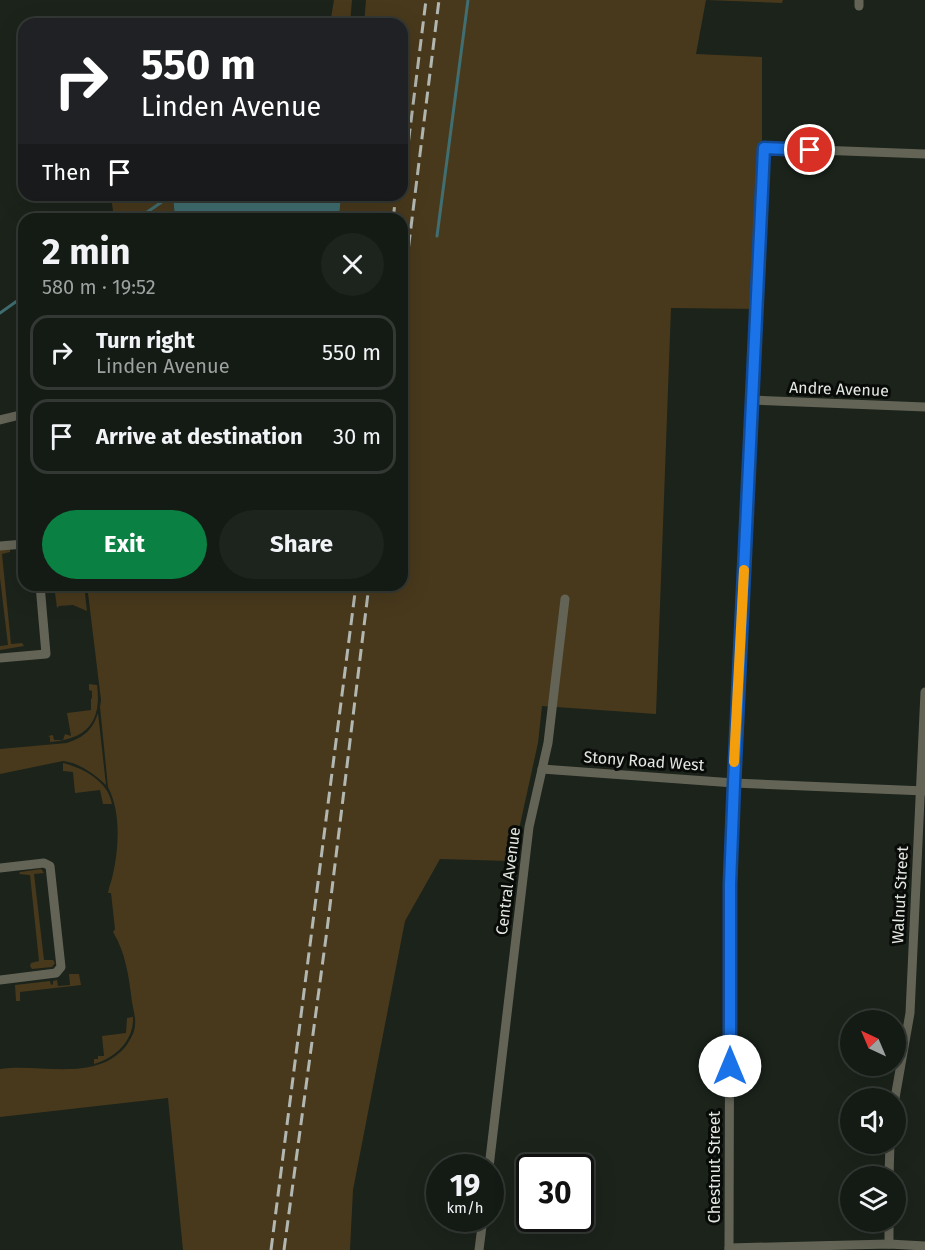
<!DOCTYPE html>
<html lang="en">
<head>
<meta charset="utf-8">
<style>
	body { margin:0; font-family:"Fira Sans",sans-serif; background:#1d231d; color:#f1f3f6; height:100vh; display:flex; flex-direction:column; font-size:22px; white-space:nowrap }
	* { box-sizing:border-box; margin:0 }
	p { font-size:20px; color:#9da1a0 }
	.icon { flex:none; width:33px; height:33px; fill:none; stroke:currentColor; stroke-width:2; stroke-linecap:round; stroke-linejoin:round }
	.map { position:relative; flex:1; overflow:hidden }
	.details { position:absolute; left:18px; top:213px; width:390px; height:378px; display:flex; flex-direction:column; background:#141a14; border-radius:18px; box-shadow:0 6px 24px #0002,0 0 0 2px #333834 }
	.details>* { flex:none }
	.banner { position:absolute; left:18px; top:18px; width:390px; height:183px; border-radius:18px; box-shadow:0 6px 24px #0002,0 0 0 2px #333834; background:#202124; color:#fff; overflow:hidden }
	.needle { width:39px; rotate:316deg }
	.buttons { position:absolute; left:840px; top:1010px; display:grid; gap:12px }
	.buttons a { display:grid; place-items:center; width:66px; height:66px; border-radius:50%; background:#141a14; box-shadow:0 6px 24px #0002,0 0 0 2px #333834; font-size:30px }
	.speed { position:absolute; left:426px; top:1154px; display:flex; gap:12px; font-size:30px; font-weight:700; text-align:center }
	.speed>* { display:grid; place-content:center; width:78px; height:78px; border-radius:50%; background:#141a14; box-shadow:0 6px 24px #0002,0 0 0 2px #333834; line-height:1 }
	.speed small { font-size:15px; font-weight:400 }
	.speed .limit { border:3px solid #111; border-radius:9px; background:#fff; color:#111 }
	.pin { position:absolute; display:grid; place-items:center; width:51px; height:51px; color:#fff; margin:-26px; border:3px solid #fff; border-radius:50%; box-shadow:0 2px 6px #0007 }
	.me { position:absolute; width:66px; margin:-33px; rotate:0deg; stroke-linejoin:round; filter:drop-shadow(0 0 4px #0008) }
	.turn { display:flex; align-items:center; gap:21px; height:126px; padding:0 24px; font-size:27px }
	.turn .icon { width:78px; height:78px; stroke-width:2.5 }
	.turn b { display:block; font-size:42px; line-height:51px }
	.then { display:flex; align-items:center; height:57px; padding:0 24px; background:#0003; gap:12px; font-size:22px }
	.round { display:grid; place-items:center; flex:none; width:63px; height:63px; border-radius:32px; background:#1d231d }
	.overview { display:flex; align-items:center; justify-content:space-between; height:102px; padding:0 24px }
	h1 { font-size:36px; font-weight:700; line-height:45px }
	.primary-button { display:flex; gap:12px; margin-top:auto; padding:12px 24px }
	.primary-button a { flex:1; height:69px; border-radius:36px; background:#0b8043; color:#fff; font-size:24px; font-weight:700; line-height:69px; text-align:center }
	.primary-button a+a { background:#1d231d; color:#f1f3f6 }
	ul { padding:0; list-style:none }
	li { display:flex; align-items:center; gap:18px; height:75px; margin:0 12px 9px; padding:0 12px; border:3px solid #333834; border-radius:18px }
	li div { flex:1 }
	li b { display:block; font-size:22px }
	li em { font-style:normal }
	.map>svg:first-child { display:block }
	.green { fill:#48391c }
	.water { fill:#406e71 }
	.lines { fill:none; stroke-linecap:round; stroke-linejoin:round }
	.stream { stroke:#406e71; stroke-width:3 }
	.street { stroke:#636456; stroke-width:9 }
	.rail { stroke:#b2b7b1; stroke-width:3; stroke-dasharray:12 6; stroke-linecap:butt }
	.route-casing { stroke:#114b97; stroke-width:15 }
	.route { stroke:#1a73e8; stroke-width:10 }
	.slow { stroke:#f59e0b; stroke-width:10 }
	.labels { text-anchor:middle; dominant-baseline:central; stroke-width:6; stroke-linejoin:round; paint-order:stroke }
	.street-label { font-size:16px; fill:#e2e7e1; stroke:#080b08 }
</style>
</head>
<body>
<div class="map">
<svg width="925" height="1250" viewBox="0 0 925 1250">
	<rect width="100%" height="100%" fill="#1b231b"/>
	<g class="green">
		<path d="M334,0H352L350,24H330Z"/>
		<path d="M366,0H783L782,3L706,0L696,54L762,57V309L671,308L656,714L542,706L538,743L512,861L440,859L405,921L353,1190L350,1250H183L168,1098L0,1117V1069C40,1063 96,1083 126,1046C130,1040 135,1032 135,1025C136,1018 133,1009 132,1002C129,978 126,953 113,932L115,929L111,893H108C109,886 112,880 113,874C119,847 121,812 108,787L100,707L101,700L87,585H402V219H339L341,195H402V24H364Z"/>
		<path d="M111,195H173L175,219H114Z"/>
		<path d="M10,548V552L2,554L11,644L22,643L24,646L0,650V646L8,645L0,578V549Z"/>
		<path d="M54,585H84L87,611L73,605L59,606L57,608Z"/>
		<path d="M89,684L97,685C102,722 87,739 50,742V737L48,736L53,735L54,740H63L65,734L71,736L67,713L91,710V699L92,698V691L89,690Z"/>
		<path d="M98,713L106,785C94,774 80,763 63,761L0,774V749L67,743C84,737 92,731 98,713Z"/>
		<path d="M63,763C83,768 108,781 112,804H103L100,790L75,793L73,772L63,771Z"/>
		<path d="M41,869L44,873L34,874L44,960H53L55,963L52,967L32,969L30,966L31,963L39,961L30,875L19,874L20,872Z"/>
		<path d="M69,974H79L81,985L20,992V1001H16L15,985L50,981L51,985L53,984V981L57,980L58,986L70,985Z"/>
		<path d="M133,1017C134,1041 115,1058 94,1064V1059H98V1056H104L102,1036L126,1033L127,1018Z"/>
	</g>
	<path class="water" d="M173,195H341L339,219H175Z"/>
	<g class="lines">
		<g class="stream">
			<path d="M137,219L172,195"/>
			<path d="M437,236L468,0"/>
			<path d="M0,313L24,296"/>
		</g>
		<g class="street">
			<path d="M859,6V0"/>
			<path d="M752,400L925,407"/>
			<path d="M0,420L24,414"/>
			<path d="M0,546L24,544"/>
			<path d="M0,658L46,654L40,585"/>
			<path d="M542,769L734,783L925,791"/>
			<path d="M0,868L44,863L50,866L61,967L56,973L0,980"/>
			<path d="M895,1098L910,1013L925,692"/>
			<path d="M489,1167L529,827L548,743L565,599"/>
			<path d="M889,1176L890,1143"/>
			<path d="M889,1244V1221"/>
			<path d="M729,1248L889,1244L925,1246"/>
			<path d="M479,1250L483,1218"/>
			<path d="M729,1250L730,884L764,148L925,154"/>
		</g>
		<g class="rail">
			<path d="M402,194L426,0"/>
			<path d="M393,219L396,195"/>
			<path d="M402,300L439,0"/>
			<path d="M271,1250L356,585"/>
			<path d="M284,1250L327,930L369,585"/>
		</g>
	</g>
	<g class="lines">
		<g class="route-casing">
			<path id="route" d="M730,1066V884L734,783L764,148L810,150"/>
		</g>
		<use href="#route" class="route"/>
		<path class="slow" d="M734,762L744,570"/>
	</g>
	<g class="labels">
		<g class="street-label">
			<text transform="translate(839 389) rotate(2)">Andre Avenue</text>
			<text transform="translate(644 761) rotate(4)">Stony Road West</text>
			<text transform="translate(508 881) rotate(-83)">Central Avenue</text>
			<text transform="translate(900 895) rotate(-87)">Walnut Street</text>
			<text transform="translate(714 1167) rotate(-90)">Chestnut Street</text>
		</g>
	</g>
</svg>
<div class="buttons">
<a><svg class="needle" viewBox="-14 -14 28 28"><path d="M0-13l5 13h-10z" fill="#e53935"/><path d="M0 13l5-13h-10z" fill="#9da1a0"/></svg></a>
<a><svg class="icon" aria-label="sound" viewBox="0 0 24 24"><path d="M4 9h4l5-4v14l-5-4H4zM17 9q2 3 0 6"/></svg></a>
<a><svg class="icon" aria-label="layers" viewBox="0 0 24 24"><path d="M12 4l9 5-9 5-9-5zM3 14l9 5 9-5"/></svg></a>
</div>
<div class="speed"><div>19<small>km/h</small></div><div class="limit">30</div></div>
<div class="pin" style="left:810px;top:150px;background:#d93025"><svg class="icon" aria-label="arrive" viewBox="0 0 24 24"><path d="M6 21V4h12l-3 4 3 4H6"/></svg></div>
<svg class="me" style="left:730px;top:1066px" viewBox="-20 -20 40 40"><circle r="19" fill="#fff"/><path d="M0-13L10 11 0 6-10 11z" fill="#1a73e8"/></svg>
<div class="banner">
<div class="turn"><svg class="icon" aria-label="right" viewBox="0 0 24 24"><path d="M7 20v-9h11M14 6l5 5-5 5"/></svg><div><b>550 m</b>Linden Avenue</div></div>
<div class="then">Then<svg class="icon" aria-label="arrive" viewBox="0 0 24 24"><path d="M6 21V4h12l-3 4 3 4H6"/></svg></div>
</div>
<section class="details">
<div class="overview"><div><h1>2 min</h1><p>580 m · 19:52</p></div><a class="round"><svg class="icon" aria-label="close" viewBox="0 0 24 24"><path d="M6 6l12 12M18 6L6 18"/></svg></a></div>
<ul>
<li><svg class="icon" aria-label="right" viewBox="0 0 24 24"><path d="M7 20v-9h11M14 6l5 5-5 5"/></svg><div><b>Turn right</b><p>Linden Avenue</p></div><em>550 m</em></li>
<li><svg class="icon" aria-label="arrive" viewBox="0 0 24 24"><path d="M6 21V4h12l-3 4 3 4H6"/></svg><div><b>Arrive at destination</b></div><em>30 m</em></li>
</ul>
<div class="primary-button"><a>Exit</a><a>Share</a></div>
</section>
</div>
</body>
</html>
